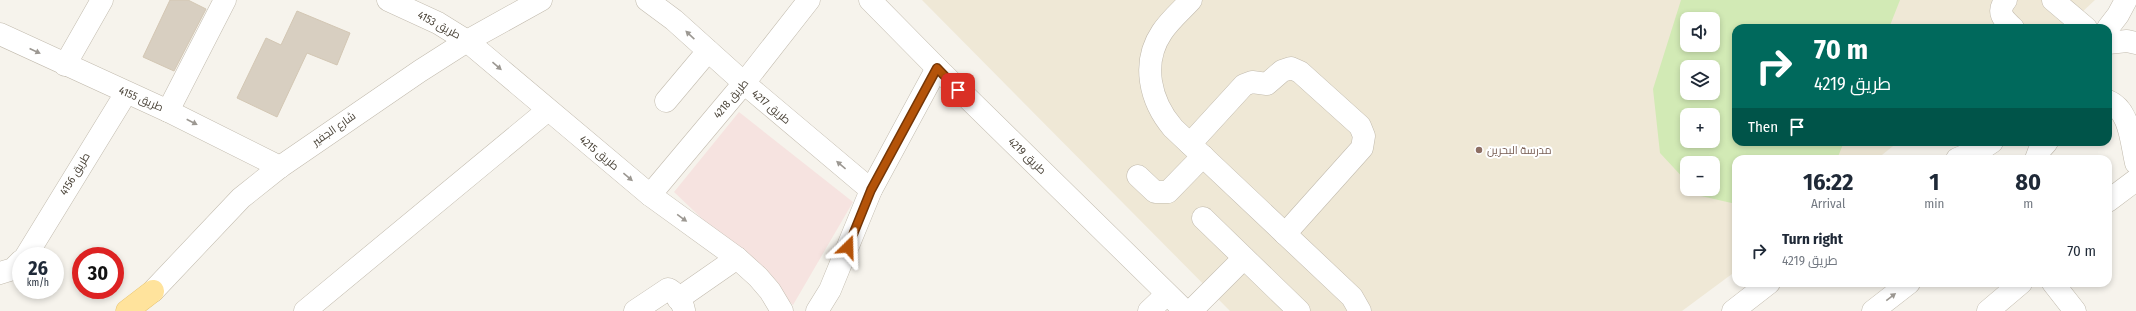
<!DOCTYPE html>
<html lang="en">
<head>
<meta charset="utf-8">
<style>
	body { margin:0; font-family:"Fira Sans Condensed",Cairo,sans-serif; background:#f6f6f7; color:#1f2937; height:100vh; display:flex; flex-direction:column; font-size:15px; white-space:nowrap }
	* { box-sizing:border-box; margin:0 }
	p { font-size:13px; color:#747a83 }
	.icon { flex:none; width:22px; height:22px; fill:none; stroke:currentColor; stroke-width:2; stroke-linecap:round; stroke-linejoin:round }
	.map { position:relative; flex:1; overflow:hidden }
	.details { position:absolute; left:1732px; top:155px; width:380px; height:132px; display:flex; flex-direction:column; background:#fff; border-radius:12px; box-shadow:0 2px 6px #0003 }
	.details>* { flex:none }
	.hud { position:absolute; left:1732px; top:24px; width:380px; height:122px; border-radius:12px; box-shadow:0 2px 6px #0003; background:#00695c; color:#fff; overflow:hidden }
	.buttons { position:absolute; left:1680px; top:12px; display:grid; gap:8px }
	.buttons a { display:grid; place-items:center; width:40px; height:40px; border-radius:8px; background:#fff; box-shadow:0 2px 6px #0003; font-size:20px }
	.speed { position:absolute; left:12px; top:247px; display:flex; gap:8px; font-size:20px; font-weight:700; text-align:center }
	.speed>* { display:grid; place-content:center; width:52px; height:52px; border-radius:50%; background:#fff; box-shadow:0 2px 6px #0003; line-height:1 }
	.speed small { font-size:10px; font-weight:400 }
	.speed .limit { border:6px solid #d22; background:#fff; color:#111 }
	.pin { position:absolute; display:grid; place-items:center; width:34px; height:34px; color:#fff; margin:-17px; border-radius:8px; box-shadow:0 2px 6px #0006 }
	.me { position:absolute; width:44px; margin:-22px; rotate:22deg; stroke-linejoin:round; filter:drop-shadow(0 0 3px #0008) }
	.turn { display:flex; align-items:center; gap:14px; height:84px; padding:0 16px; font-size:18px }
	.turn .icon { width:52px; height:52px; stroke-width:2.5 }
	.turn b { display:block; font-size:28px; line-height:34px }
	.then { display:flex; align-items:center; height:38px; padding:0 16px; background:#0003; gap:8px; font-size:15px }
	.eta { display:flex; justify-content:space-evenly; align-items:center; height:68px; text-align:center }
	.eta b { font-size:24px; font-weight:700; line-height:28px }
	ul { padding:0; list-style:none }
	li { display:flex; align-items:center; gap:12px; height:56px; padding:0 16px }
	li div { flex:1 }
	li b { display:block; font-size:15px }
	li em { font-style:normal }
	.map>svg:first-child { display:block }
	.education { fill:#efe8d6; fill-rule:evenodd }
	.medical { fill:#f6e3e0 }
	.grass { fill:#d2eab5; fill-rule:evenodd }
	.building { fill:#d8cfc1; stroke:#d3c7b4 }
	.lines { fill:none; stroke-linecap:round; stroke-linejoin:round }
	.minor-casing { stroke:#c2bbae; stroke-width:23 }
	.major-casing { stroke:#e6c16a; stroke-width:23 }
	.minor { stroke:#fff; stroke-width:22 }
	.major { stroke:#ffe39c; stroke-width:22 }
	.oneway { fill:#9c9892 }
	.route-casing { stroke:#753606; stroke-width:10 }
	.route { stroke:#b45309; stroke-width:7 }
	.education-dot { fill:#8d6e63; stroke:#fff; stroke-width:1.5 }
	.labels { text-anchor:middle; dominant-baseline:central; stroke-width:4; stroke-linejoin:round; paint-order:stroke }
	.street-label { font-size:11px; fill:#4b4439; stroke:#fff }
	.education-label { font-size:11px; fill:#785e54; stroke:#fff; text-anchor:start }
</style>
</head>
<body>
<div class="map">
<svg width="2136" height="311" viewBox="0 0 2136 311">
	<rect width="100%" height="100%" fill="#f6f3ec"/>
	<path class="education" d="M922,0H2095L2065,28H1736V142H1898L1877,159H1736V271L1682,311H1230ZM1687,19H1713V45H1687ZM1687,67H1713V93H1687ZM1687,115H1713V141H1687ZM1687,163H1713V189H1687Z"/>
	<path class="medical" d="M739,112L853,202L793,305L674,192Z"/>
	<path class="grass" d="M1681,0H1900L1889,28H1736V142H1844L1837,159H1736V204L1701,196L1694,189H1713V163H1687V182L1660,153L1653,89ZM1687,19H1713V45H1687ZM1687,67H1713V93H1687ZM1687,115H1713V141H1687Z"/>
	<g class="building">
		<path d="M170,0H188L206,9L174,71L143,57Z"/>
		<path d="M297,11L350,33L337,65L307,53L277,117L237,98L266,38L281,45Z"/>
	</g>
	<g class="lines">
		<g class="minor-casing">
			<g id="minor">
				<path d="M388,0L438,23L467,41L650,195L737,258L758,277L770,291L782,311"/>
				<path d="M647,0L674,20L744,83L871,190"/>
				<path d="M870,0L937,68L1185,311"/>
				<path d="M1191,0C1182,10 1170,20 1162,32C1141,63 1150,101 1173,128L1352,297L1360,311"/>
				<path d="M2006,0C1996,12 2003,19 2013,28"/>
				<path d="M2053,0L2086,28"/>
				<path d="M2108,28L2118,15L2126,0"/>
				<path d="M0,34L168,111L280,167"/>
				<path d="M2108,43L2127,41L2136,43"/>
				<path d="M65,65L102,0"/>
				<path d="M666,101L708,51"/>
				<path d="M2108,101C2130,110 2131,142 2136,163"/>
				<path d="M168,111L225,0"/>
				<path d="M1190,144L1244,85L1252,82L1267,84L1282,71L1291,68L1300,72L1360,126L1364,136L1362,148L1285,234"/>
				<path d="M1957,159L1983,148L1992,142"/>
				<path d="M2036,159L2039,151L2047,142"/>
				<path d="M1138,176L1155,192H1168L1203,156"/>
				<path d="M650,195L744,83L809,0"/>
				<path d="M2108,201L2136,180"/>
				<path d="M1203,218L1299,311"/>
				<path d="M26,256L126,93"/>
				<path d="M0,273L13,269L21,261"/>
				<path d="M2053,283L2075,311"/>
				<path d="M153,291L241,198L280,167L420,71L467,41L541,0"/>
				<path d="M678,299L737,258"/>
				<path d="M305,311L548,110"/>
				<path d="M635,311L668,289C674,291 683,303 684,310"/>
				<path d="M817,311L830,290L871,190L937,68"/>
				<path d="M1149,311L1167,294"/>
				<path d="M1191,311L1244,258"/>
				<path d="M1733,311L1769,283"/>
				<path d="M1873,311L1909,283"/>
				<path d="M1988,311L2021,283"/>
			</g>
		</g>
		<g class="major-casing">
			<path id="major" d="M127,311L153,291"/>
		</g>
		<use href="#minor" class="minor"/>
		<use href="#major" class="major"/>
	</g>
	<defs><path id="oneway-solid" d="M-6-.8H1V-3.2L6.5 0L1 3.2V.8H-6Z"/></defs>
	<g class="oneway">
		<use href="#oneway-solid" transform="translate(690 35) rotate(-137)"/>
		<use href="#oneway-solid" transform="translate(35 51) rotate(25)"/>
		<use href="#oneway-solid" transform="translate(497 66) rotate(41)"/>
		<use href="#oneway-solid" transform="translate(192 122) rotate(27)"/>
		<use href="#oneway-solid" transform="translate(841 165) rotate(-140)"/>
		<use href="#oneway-solid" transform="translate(628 177) rotate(40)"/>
		<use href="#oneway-solid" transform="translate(682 218) rotate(36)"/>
		<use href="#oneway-solid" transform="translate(1891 297) rotate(-38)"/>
	</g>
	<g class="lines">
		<g class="route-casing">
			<path id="route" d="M848,247L871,190L937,68L958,90"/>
		</g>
		<use href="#route" class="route"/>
	</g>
	<circle class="education-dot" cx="1479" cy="150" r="4"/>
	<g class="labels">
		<g class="street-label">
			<text transform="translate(439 25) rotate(28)">طريق 4153</text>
			<text transform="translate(141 99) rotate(23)">طريق 4155</text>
			<text transform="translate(731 99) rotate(-50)">طريق 4218</text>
			<text transform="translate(771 107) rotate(40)">طريق 4217</text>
			<text transform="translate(334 129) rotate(-35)">شارع الجفير</text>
			<text transform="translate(599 153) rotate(40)">طريق 4215</text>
			<text transform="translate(1027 156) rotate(44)">طريق 4219</text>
			<text transform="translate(75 174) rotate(-59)">طريق 4156</text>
		</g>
		<g class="education-label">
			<text x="1487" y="150">مدرسة البحرين</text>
		</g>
	</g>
</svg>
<div class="buttons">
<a><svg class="icon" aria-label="sound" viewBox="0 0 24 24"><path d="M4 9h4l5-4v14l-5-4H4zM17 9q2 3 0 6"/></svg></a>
<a><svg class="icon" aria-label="layers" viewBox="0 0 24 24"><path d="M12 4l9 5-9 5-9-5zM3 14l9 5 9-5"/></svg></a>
<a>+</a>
<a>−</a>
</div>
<div class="speed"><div>26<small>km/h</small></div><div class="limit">30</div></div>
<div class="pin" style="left:958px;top:90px;background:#d93025"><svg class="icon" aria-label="arrive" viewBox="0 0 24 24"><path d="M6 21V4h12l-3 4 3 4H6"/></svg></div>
<svg class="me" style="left:848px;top:247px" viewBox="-20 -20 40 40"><path d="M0-17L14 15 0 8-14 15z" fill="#b45309" stroke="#fff" stroke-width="4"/></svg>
<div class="hud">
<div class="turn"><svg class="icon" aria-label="right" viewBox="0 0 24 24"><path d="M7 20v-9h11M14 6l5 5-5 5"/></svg><div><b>70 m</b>طريق 4219</div></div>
<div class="then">Then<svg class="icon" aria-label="arrive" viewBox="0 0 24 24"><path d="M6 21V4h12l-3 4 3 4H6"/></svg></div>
</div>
<section class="details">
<div class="eta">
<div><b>16:22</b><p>Arrival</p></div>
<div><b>1</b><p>min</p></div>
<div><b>80</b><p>m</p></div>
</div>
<ul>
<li><svg class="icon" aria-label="right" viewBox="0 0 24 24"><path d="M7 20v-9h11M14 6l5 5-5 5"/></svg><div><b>Turn right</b><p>طريق 4219</p></div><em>70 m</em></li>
</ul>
</section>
</div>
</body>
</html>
